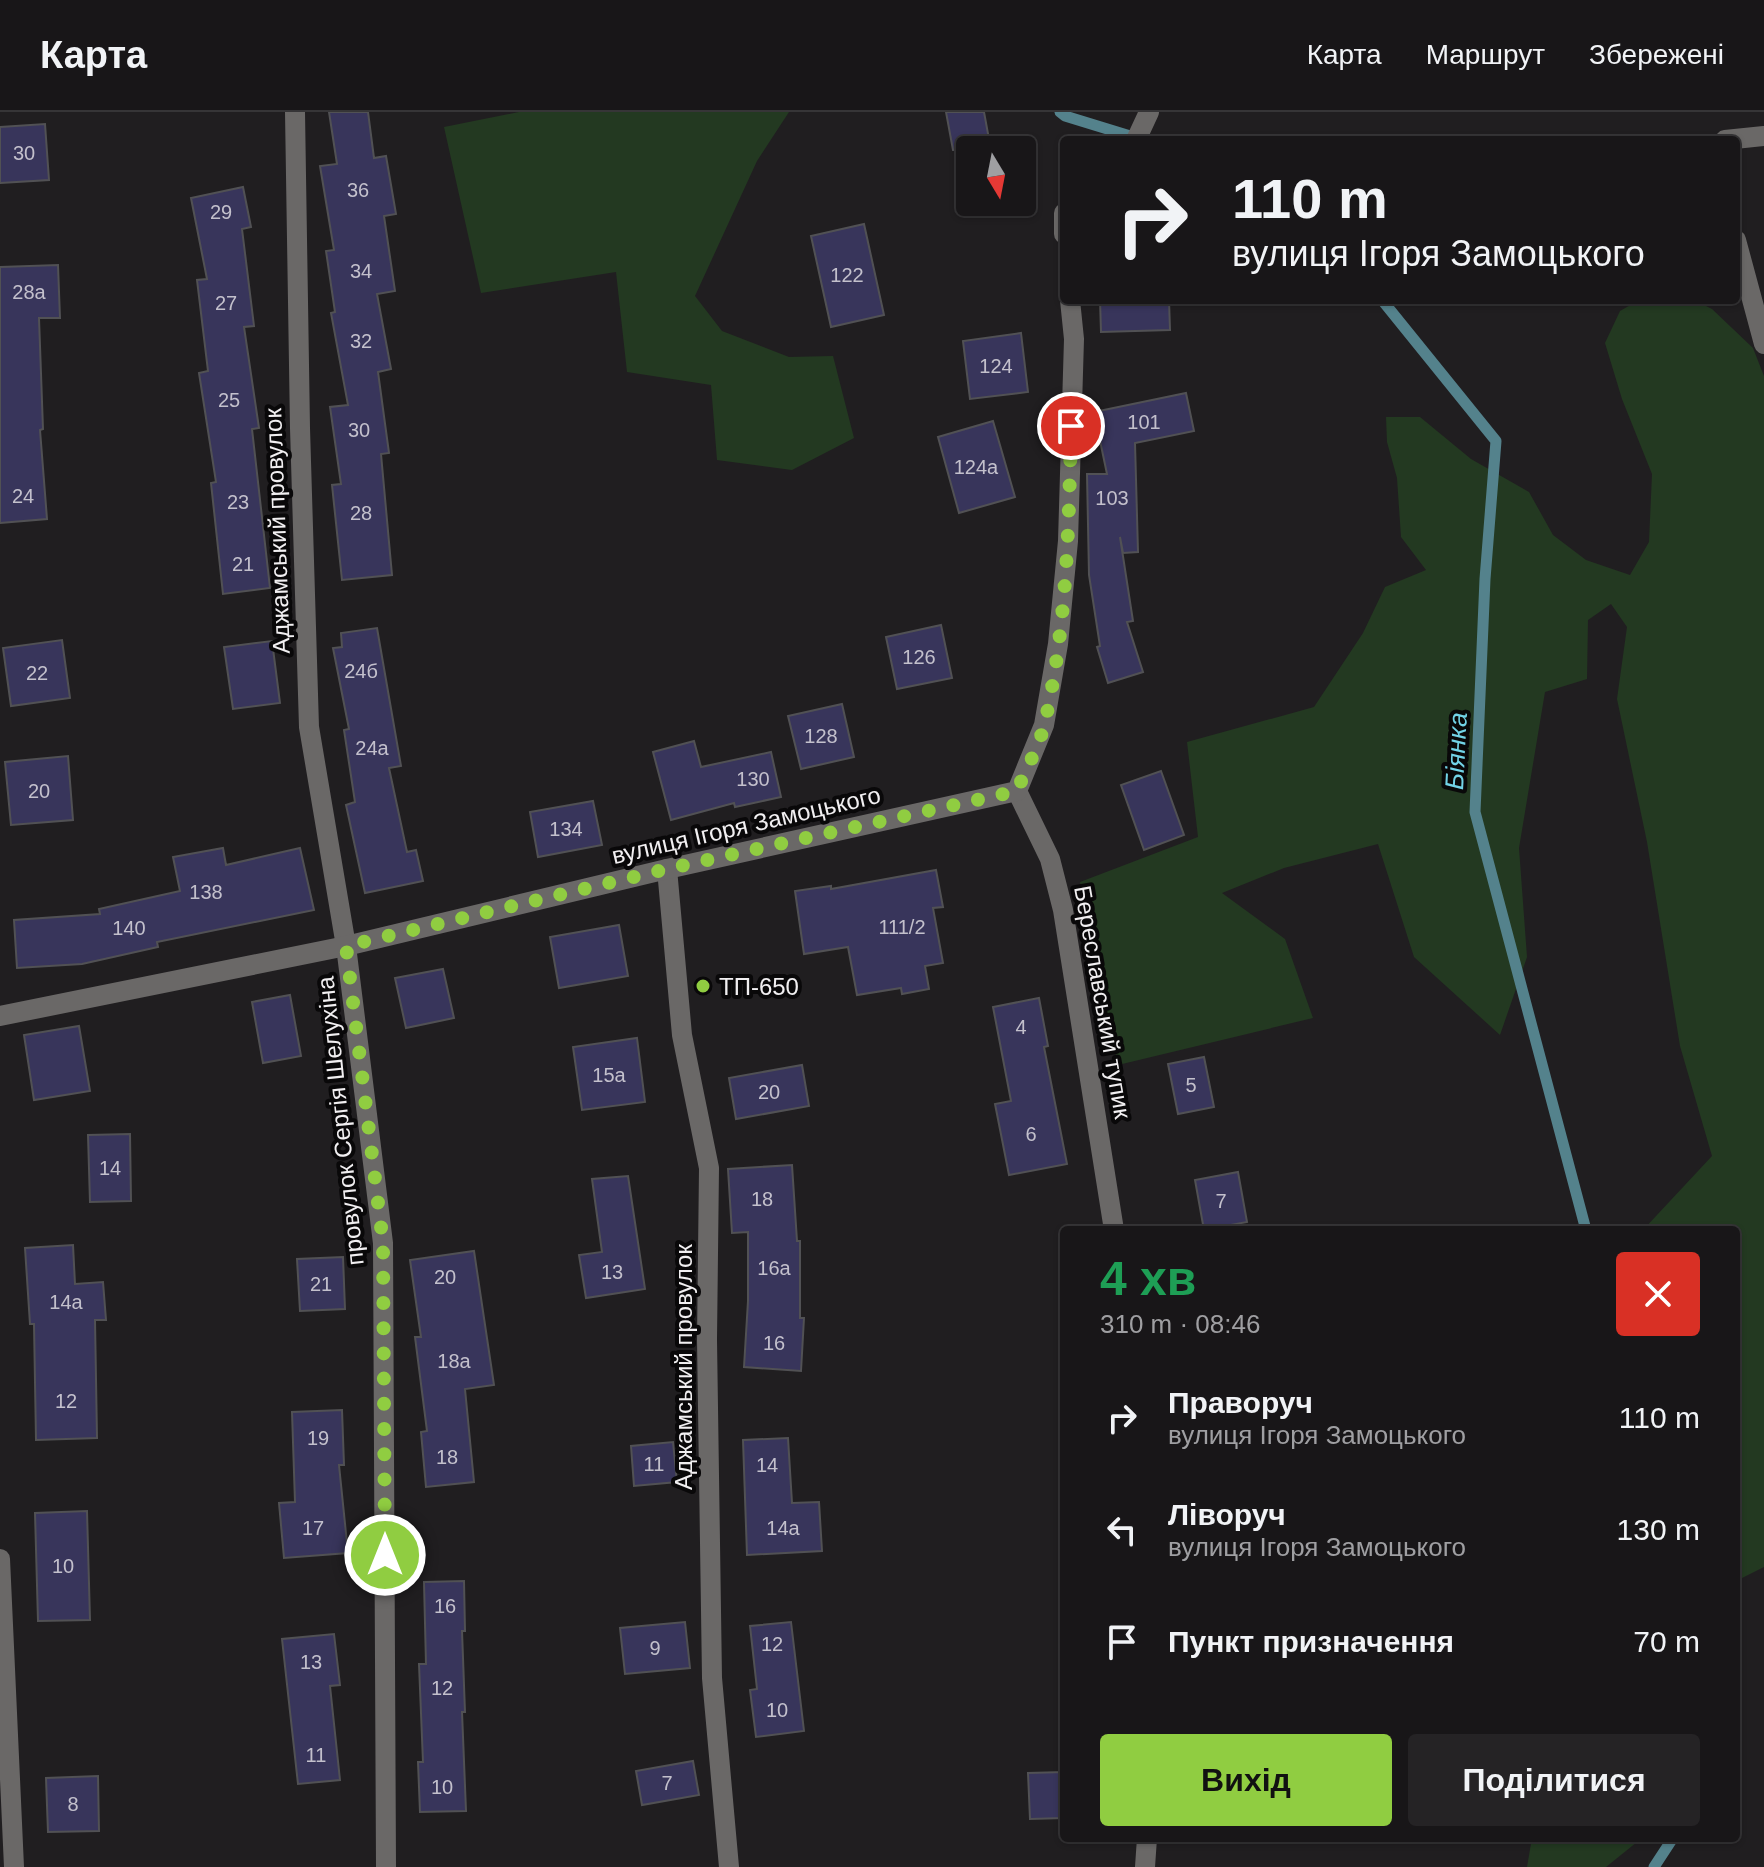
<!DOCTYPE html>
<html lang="uk">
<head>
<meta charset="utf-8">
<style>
	body { margin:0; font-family:Helvetica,sans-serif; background:#252325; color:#f1f3f6; height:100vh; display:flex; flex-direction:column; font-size:30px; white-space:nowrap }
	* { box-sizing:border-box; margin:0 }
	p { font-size:26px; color:#9f9fa2 }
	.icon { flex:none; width:44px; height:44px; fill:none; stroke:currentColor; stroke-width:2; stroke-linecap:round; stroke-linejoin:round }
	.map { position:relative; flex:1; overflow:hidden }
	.sheet { position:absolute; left:1060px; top:1114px; width:680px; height:616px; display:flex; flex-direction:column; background:#181618; border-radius:8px; box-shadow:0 2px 6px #0004,0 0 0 2px #363537 }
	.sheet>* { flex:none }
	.hud { position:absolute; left:1060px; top:24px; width:680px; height:168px; border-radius:8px; box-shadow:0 2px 6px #0004,0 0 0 2px #363537; background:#181618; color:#f1f3f6; overflow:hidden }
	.needle { width:52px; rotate:170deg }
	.tools { position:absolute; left:956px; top:24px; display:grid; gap:16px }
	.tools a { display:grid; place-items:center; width:80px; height:80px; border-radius:8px; background:#181618; box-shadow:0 2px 6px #0004,0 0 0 2px #363537; font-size:40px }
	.pin { position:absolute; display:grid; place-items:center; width:68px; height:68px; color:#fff; margin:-34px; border:4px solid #fff; border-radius:50%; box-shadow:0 2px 8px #0007 }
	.me { position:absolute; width:88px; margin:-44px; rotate:0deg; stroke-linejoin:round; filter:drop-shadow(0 0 6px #0008) }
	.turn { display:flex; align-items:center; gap:28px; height:168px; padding:0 40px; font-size:36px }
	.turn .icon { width:104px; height:104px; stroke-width:2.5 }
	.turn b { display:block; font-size:56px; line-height:68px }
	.round { display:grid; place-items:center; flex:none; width:84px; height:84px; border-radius:8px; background:#252325 }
	.headline { display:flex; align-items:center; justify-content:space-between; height:136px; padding:0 40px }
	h1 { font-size:48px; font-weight:700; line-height:60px; color:#1e9e55 }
	.action { display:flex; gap:16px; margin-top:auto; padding:16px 40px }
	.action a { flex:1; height:92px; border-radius:8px; background:#90cd41; color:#111; font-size:32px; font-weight:700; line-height:92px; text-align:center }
	.action a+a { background:#252325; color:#f1f3f6 }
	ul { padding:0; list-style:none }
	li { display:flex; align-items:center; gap:24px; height:112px; padding:0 40px }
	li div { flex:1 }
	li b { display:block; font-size:30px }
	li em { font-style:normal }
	header { display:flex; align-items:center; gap:48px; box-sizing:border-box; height:112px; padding:0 40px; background:#181618; border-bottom:2px solid #363537 }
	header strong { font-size:38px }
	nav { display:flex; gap:44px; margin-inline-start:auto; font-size:28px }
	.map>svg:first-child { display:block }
	.green { fill:#233921 }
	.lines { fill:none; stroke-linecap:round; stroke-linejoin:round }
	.stream { stroke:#54828c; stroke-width:11 }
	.building { fill:#38355b; stroke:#515154; stroke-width:2 }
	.minor { stroke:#6a6867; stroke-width:20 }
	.route { stroke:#90cd41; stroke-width:14; stroke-dasharray:0 25.2 }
	.poi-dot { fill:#90cd41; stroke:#090809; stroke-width:3 }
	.labels { text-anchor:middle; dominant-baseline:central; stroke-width:8; stroke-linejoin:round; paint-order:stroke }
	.number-label { font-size:20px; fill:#c3c0cc }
	.street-label { font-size:24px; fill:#f1eff1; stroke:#090809 }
	.poi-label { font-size:24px; fill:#f1eff1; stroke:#090809; text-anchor:start }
	.water-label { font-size:26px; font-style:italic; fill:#72d3e7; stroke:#090809 }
</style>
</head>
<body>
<header>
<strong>Карта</strong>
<nav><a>Карта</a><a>Маршрут</a><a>Збережені</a></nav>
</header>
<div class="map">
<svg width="1764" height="1755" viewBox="0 0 1764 1755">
	<rect width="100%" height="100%" fill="#201e20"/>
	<g class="green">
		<path d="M519,0H789L757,49L695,184L722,219L789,245L833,244L854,326L792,358L717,348L711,273L627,260L616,160L481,181L444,15Z"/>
		<path d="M1639,188H1694L1712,197L1753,236L1764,264V1455L1736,1469V1118H1643L1712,1044L1680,934L1647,730L1617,587L1627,515L1611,492L1588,508L1587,567L1545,580L1519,736L1527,845L1500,923L1414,845L1378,732L1284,756L1222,781L1285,827L1313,906L1118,953L1080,770L1198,725L1187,630L1314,595L1363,521L1385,475L1426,458L1401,425L1397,366L1387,330L1386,305H1420L1471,347L1529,380L1553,423L1586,448L1630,463L1649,430L1652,362L1622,287L1605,231L1620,199Z"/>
		<path d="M1532,1726H1642L1606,1755H1527Z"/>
	</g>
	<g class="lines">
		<g class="stream">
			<path d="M1060,0L1065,4L1140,27"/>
			<path d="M1382,188L1496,329L1485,467L1475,700L1586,1118"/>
			<path d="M1654,1755L1673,1726"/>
		</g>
	</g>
	<g class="building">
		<path d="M329,0H368L374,46L386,44L396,102L384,104L395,179L377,182L391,257L378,260L389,341L381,342L392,463L342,468L332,373L341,372L330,295L348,293L331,201L335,200L326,139L334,138L320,54L337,52Z"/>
		<path d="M946,0H984L991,38H953Z"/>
		<path d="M45,12L49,68L0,71V15Z"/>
		<path d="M243,75L251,115L242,117L254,214L244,215L259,316L252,317L270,476L223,482L211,371L216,370L199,261L208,259L197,168L207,167L191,86Z"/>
		<path d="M864,112L884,203L831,215L811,124Z"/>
		<path d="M58,153L60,206H39L43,317L40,318L47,407L0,411V155Z"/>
		<path d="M1100,188H1169L1170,218L1101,220Z"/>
		<path d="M1021,221L1028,280L970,287L963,229Z"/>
		<path d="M1186,281L1194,319L1135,331L1138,440L1123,441L1120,425L1133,509L1127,510L1143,560L1108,571L1097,535L1100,534L1089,463L1087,362H1107L1094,300Z"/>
		<path d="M993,309L1015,385L959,401L938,325Z"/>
		<path d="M941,513L952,566L897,577L886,525Z"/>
		<path d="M377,516L401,654L389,656L407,740L416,738L423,769L365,781L346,693L355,690L344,618L349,617L333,536L342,535L341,521Z"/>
		<path d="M62,528L70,586L11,594L3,536Z"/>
		<path d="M272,529L280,591L233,597L224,535Z"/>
		<path d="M842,592L854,645L801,657L788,604Z"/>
		<path d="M694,629L701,655L771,640L781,685L735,695L734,691L671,708L653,640Z"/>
		<path d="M68,644L73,708L11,713L5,650Z"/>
		<path d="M1161,659L1184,723L1144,738L1121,673Z"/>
		<path d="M593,689L602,733L538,745L530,700Z"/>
		<path d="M223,736L226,753L300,736L314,798L157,830L158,835L82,852L17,856L14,808L100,802L99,797L180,779L173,745Z"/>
		<path d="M936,758L943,795L933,796L943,851L925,854L929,877L902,882L901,876L857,883L848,835L804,842L795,779L831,774V777Z"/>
		<path d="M619,813L628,864L559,876L550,825Z"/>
		<path d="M443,857L454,906L406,916L395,866Z"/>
		<path d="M290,883L301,944L263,951L252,890Z"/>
		<path d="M1039,886L1048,934L1044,935L1067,1052L1009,1063L995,992L1011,989L993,895Z"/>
		<path d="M79,914L90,979L34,988L24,923Z"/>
		<path d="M637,926L645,990L582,998L573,935Z"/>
		<path d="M1204,945L1214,995L1178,1002L1168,952Z"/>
		<path d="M802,953L809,994L736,1007L729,966Z"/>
		<path d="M130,1022L131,1089L90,1090L88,1023Z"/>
		<path d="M792,1053L797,1129H800V1206H804L801,1259L744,1255L748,1189V1120L732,1121L728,1057Z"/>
		<path d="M1238,1060L1247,1110L1204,1118L1195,1068Z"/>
		<path d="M628,1064L645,1177L586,1186L579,1143L602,1140L592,1067Z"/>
		<path d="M73,1133L75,1172L103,1170L106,1208H95L97,1326L36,1328L34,1212H30L25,1136Z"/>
		<path d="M474,1139L494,1273L465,1277L474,1370L426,1375L421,1320L427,1319L415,1225H421L410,1148Z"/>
		<path d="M343,1145L345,1197L300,1199L297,1147Z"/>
		<path d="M342,1298L344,1353H339L348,1441L284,1446L279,1391L295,1390L292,1300Z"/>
		<path d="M788,1326L792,1391L819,1390L822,1439L747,1443L743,1328Z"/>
		<path d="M673,1330L677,1370L634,1374L631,1334Z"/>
		<path d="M87,1399L90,1508L38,1509L35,1401Z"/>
		<path d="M464,1469L465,1519H462L465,1600H462L466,1699L420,1700L418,1650H423L419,1552H426L424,1470Z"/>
		<path d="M685,1510L690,1556L625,1562L620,1516Z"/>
		<path d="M791,1510L804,1619L756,1625L750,1578L757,1577L750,1514Z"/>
		<path d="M334,1522L340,1573L330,1574L340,1668L298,1672L282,1527Z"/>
		<path d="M693,1649L699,1683L642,1693L636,1659Z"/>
		<path d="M1064,1660V1706L1030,1707L1028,1661Z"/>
		<path d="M98,1664L99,1719L48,1720L46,1666Z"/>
	</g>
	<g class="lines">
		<g class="minor">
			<path d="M295,0L300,316L309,615L346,834L383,1131L386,1755"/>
			<path d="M1136,28L1149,0"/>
			<path d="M1725,28L1764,24"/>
			<path d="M1064,101V122"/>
			<path d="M1736,128L1764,232"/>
			<path d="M1017,679L1050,747L1063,798L1114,1118"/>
			<path d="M667,757L682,923L709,1056L707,1228L712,1566L729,1755"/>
			<path d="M0,904L346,834L667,757L1017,679L1044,613L1058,532L1068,429L1074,227L1070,188"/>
			<path d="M0,1447L14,1755"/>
			<path d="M1145,1755L1147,1726"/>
		</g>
	</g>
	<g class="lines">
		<path class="route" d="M385,1443L383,1131L346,834L667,757L1017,679C1026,657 1040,633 1045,610C1067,513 1069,413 1071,314"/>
	</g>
	<circle class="poi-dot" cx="703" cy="874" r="8"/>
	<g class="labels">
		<g class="number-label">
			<text x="24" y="41">30</text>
			<text x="358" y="78">36</text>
			<text x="221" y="100">29</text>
			<text x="361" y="159">34</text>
			<text x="847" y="163">122</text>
			<text x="29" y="180">28а</text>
			<text x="226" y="191">27</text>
			<text x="361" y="229">32</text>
			<text x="996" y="254">124</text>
			<text x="229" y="288">25</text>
			<text x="1144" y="310">101</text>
			<text x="359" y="318">30</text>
			<text x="976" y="355">124а</text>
			<text x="23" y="384">24</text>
			<text x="1112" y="386">103</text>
			<text x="238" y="390">23</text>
			<text x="361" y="401">28</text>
			<text x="243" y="452">21</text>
			<text x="919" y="545">126</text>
			<text x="361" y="559">24б</text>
			<text x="37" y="561">22</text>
			<text x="821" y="624">128</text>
			<text x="372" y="636">24а</text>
			<text x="753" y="667">130</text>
			<text x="39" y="679">20</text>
			<text x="566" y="717">134</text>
			<text x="206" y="780">138</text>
			<text x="902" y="815">111/2</text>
			<text x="129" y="816">140</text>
			<text x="1021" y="915">4</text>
			<text x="609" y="963">15а</text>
			<text x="1191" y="973">5</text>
			<text x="769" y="980">20</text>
			<text x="1031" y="1022">6</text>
			<text x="110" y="1056">14</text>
			<text x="762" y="1087">18</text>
			<text x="1221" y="1089">7</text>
			<text x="774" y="1156">16а</text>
			<text x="612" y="1160">13</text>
			<text x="445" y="1165">20</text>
			<text x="321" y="1172">21</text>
			<text x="66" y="1190">14а</text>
			<text x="774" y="1231">16</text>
			<text x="454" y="1249">18а</text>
			<text x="66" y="1289">12</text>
			<text x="318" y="1326">19</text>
			<text x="447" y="1345">18</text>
			<text x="654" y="1352">11</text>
			<text x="767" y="1353">14</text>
			<text x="313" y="1416">17</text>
			<text x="783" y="1416">14а</text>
			<text x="63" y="1454">10</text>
			<text x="445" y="1494">16</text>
			<text x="772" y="1532">12</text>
			<text x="655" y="1536">9</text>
			<text x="311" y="1550">13</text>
			<text x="442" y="1576">12</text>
			<text x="777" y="1598">10</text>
			<text x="316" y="1643">11</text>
			<text x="667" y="1671">7</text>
			<text x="442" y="1675">10</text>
			<text x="73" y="1692">8</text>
		</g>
		<g class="street-label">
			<text transform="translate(277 419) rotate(-92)">Аджамський провулок</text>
			<text transform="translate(746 713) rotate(-13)">вулиця Ігоря Замоцького</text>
			<text transform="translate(1103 890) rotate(80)">Береславський тупик</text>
			<text transform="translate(340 1009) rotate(-96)">провулок Сергія Шелухіна</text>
			<text transform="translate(683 1255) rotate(-90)">Аджамський провулок</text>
		</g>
		<g class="poi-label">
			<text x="719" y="874">ТП-650</text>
		</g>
		<g class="water-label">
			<text transform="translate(1456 639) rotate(-87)">Біянка</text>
		</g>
	</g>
</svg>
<div class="tools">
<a><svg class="needle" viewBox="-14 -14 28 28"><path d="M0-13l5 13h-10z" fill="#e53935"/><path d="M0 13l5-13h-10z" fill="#9f9fa2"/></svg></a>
</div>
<div class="pin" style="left:1071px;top:314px;background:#d93025"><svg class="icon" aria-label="arrive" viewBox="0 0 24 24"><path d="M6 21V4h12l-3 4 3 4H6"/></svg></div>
<svg class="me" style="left:385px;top:1443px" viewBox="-20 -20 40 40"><circle r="17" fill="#90cd41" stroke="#fff" stroke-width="3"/><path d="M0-11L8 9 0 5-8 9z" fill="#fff"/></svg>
<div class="hud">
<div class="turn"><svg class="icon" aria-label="right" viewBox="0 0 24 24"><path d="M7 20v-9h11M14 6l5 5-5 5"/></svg><div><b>110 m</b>вулиця Ігоря Замоцького</div></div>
</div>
<section class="sheet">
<div class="headline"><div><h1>4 хв</h1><p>310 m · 08:46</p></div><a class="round" style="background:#d93025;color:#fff"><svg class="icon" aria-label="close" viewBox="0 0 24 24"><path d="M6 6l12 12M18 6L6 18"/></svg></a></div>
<ul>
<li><svg class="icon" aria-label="right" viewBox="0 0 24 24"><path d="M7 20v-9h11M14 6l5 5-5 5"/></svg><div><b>Праворуч</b><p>вулиця Ігоря Замоцького</p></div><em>110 m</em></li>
<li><svg class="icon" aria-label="left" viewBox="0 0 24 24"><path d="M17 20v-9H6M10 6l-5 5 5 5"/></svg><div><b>Ліворуч</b><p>вулиця Ігоря Замоцького</p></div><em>130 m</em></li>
<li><svg class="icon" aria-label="arrive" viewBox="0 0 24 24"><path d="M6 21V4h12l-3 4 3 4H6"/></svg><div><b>Пункт призначення</b></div><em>70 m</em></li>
</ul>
<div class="action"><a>Вихід</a><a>Поділитися</a></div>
</section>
</div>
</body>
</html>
